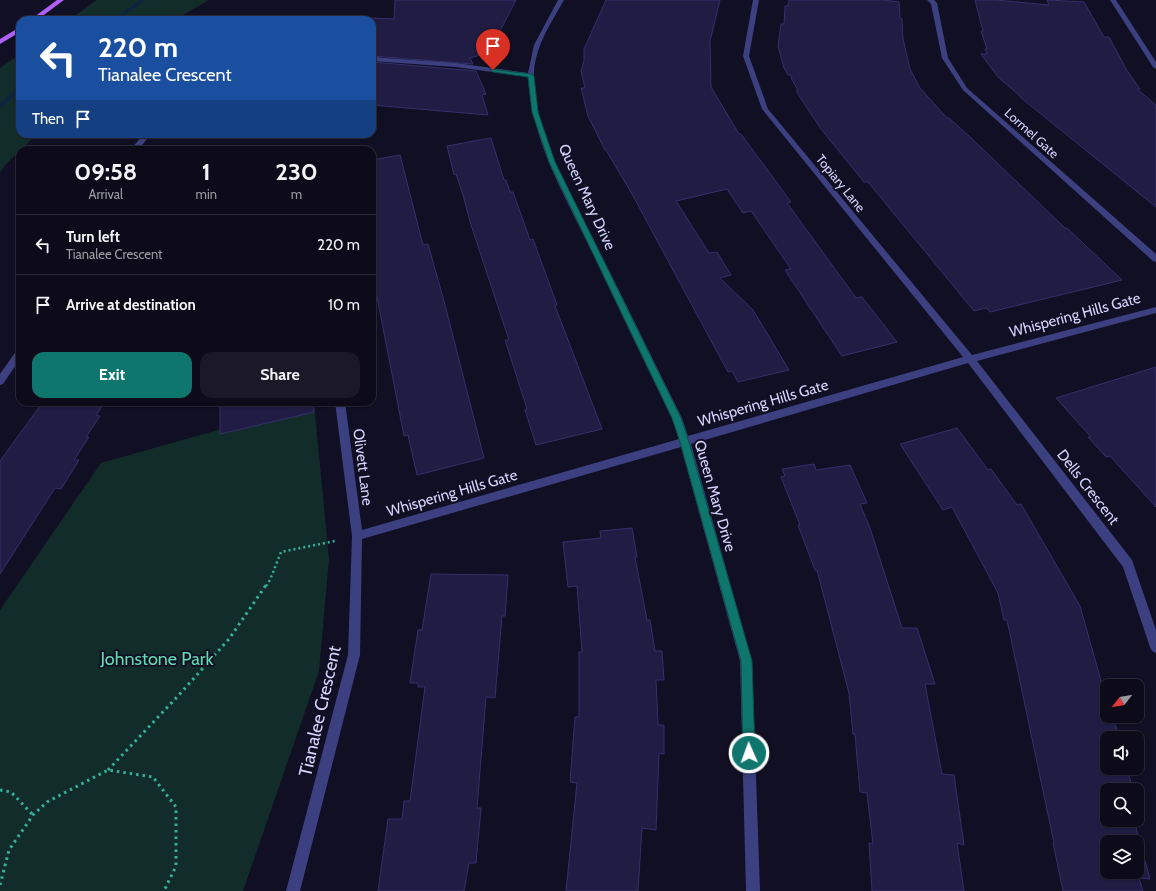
<!DOCTYPE html>
<html lang="en">
<head>
<meta charset="utf-8">
<style>
	body { margin:0; font-family:Cabin,sans-serif; background:#1b1927; color:#f1f3f6; height:100vh; display:flex; flex-direction:column; font-size:15px; white-space:nowrap }
	* { box-sizing:border-box; margin:0 }
	p { font-size:13px; color:#9a9ba2 }
	.icon { flex:none; width:22px; height:22px; fill:none; stroke:currentColor; stroke-width:2; stroke-linecap:round; stroke-linejoin:round }
	.map { position:relative; flex:1; overflow:hidden }
	.side { position:absolute; left:16px; top:146px; width:360px; height:260px; display:flex; flex-direction:column; background:#0d0b1a; border-radius:12px; box-shadow:0 1px 3px #0004,0 0 0 1px #2d2b39 }
	.side>* { flex:none }
	.banner { position:absolute; left:16px; top:16px; width:360px; height:122px; border-radius:12px; box-shadow:0 1px 3px #0004,0 0 0 1px #2d2b39; background:#1a4fa0; color:#fff; overflow:hidden }
	.needle { width:26px; rotate:239deg }
	.fabs { position:absolute; left:1100px; top:679px; display:grid; gap:8px }
	.fabs a { display:grid; place-items:center; width:44px; height:44px; border-radius:8px; background:#0d0b1a; box-shadow:0 1px 3px #0004,0 0 0 1px #2d2b39; font-size:20px }
	.pin { position:absolute; display:grid; place-items:center; width:34px; height:34px; color:#fff; margin:-41px -17px; border-radius:50% 50% 50% 0; rotate:-45deg; box-shadow:0 0 4px #0007 }
	.pin .icon { rotate:45deg }
	.me { position:absolute; width:44px; margin:-22px; rotate:358deg; stroke-linejoin:round; filter:drop-shadow(0 0 3px #0008) }
	.turn { display:flex; align-items:center; gap:14px; height:84px; padding:0 16px; font-size:18px }
	.turn .icon { width:52px; height:52px; stroke-width:2.5 }
	.turn b { display:block; font-size:28px; line-height:34px }
	.then { display:flex; align-items:center; height:38px; padding:0 16px; background:#0003; gap:8px; font-size:15px }
	.eta { display:flex; justify-content:space-evenly; align-items:center; height:68px; text-align:center }
	.eta b { font-size:24px; font-weight:800; line-height:28px }
	.cta { display:flex; gap:8px; margin-top:auto; padding:8px 16px }
	.cta a { flex:1; height:46px; border-radius:12px; background:#0f766e; color:#fff; font-size:16px; font-weight:800; line-height:46px; text-align:center }
	.cta a+a { background:#1b1927; color:#f1f3f6 }
	ul { padding:0; list-style:none }
	li { display:flex; align-items:center; gap:12px; height:60px; padding:0 16px; border-top:1px solid #2d2b39 }
	li div { flex:1 }
	li b { display:block; font-size:15px }
	li em { font-style:normal }
	.map>svg:first-child { display:block }
	.green { fill:#122d29 }
	.lines { fill:none; stroke-linecap:round; stroke-linejoin:round }
	.stream { fill:#0c2440; fill-rule:evenodd }
	.building { fill:#201c43; stroke:#352f6e; fill-rule:evenodd }
	.path-far1 { stroke:#34b19d; stroke-width:2.5; stroke-dasharray:2 3; stroke-linecap:butt }
	.path { stroke:#34b19d; stroke-width:3; stroke-dasharray:2.5 4; stroke-linecap:butt }
	.minor { fill:#3c4080; fill-rule:evenodd }
	.major { fill:#b05ff8; fill-rule:evenodd }
	.route { fill:#0f766e; stroke:#0a4d48 }
	.labels { text-anchor:middle; dominant-baseline:central; stroke-width:4; stroke-linejoin:round; paint-order:stroke }
	.far-street-label { font-size:13px; fill:#d4d3fd; stroke:#110f23 }
	.street-label { font-size:15px; fill:#d4d3fd; stroke:#110f23 }
	.near-park-label { font-size:18px; fill:#62dab0; stroke:#110f23 }
	.near-street-label { font-size:18px; fill:#d4d3fd; stroke:#110f23 }
</style>
</head>
<body>
<div class="map">
<svg width="1156" height="891" viewBox="0 0 1156 891">
	<rect width="100%" height="100%" fill="#110f23"/>
	<g class="green">
		<path d="M97,0H209L174,20H69Z"/>
		<path d="M20,54V134H37L5,165L0,173V68Z"/>
		<path d="M314,403L329,559L319,671L243,891H0V610L101,463Z"/>
	</g>
	<g class="lines">
		<g class="stream">
			<path d="M140,0H146L118,20H112Z"/>
			<path d="M20,87V92L0,108V103Z"/>
		</g>
	</g>
	<g class="building">
		<path d="M395,0H516L500,31H497L491,52L470,58L473,64L372,56V18L394,19Z"/>
		<path d="M606,0H720L710,41L711,87L739,134H741L791,202L787,203L856,298L862,297L897,342L842,356L785,270L791,269L751,211L743,213L727,189L676,201L709,253L717,252L731,275L720,278L753,310L789,370L738,382L732,371L728,372L632,194L606,150H605L588,116L581,88H585L581,71L584,61V49Z"/>
		<path d="M789,0H884L899,2L900,18L902,19L903,39L910,69L920,88L947,118H949L970,137L1065,228H1067L1122,280L990,312L986,308L974,311L868,182H864L821,129L796,91L798,90L792,80L791,75H788L784,68L778,46L781,24H784L785,6H788Z"/>
		<path d="M975,0H996L1049,5L1047,0L1084,2L1104,37H1109L1126,69L1140,89H1137L1156,105V207L1020,97H1021L998,77L981,54H987L985,49H987L981,31H983Z"/>
		<path d="M372,62L476,71L486,94L482,95L488,115L372,105Z"/>
		<path d="M491,138L504,180H506L510,192H513L530,240L533,239L557,305L555,306L602,429L536,445L525,410L527,409L505,340H509L471,225L463,195L456,174L454,175L447,146Z"/>
		<path d="M400,155L423,245L428,244L444,301L484,458L417,475L408,435L404,436L372,271V160Z"/>
		<path d="M1156,367V507L1110,456L1106,457L1088,437H1091L1056,398Z"/>
		<path d="M43,402H105L96,415L100,416L86,437H89L74,460H79L61,489L55,488L0,574V461Z"/>
		<path d="M220,402H313L314,412L220,434Z"/>
		<path d="M957,428L988,470L991,469L1017,505L1021,504L1080,606L1107,702V716H1113L1119,738H1107V768H1127L1133,790H1107V820H1137V803L1143,825L1135,824L1150,879L1139,878L1143,891H1063L1053,843H1054L1018,672L1007,620H1004L998,593L952,507L943,510L900,444ZM1107,842H1137V872H1107Z"/>
		<path d="M814,464L816,470L850,465L867,503L860,504L870,528L902,628H917L935,684H925L942,774L954,775L964,845L957,843L964,891H872L869,843L873,844L867,793L860,792L855,734H853L849,693L817,570H815L798,525H800L781,477L785,476L782,469Z"/>
		<path d="M632,528L637,557H635L647,620H650L655,651H662L664,680H656L658,725H664V754L659,753L656,830L642,828L638,891H566L577,783L570,782L575,717H579V652H582L577,586L568,587L563,542L601,538L600,531Z"/>
		<path d="M431,574L508,575L505,616H502L495,698L486,697L477,808H481L476,863H469L464,891H378L388,819H402L404,801H410L425,687H418V683H410L418,630H422Z"/>
	</g>
	<g class="lines">
		<path class="path-far1" d="M266,586L270,580L281,552L335,541"/>
		<g class="path">
			<path d="M108,770L178,696L229,639L266,585"/>
			<path d="M0,790L11,792L33,815"/>
			<path d="M0,885L9,850L33,815L47,802L108,770L153,777L176,807V866L164,891"/>
		</g>
		<g class="minor">
			<path d="M558,0H564C551,23 534,48 534,75C535,138 572,195 599,250C627,306 654,362 682,418L688,436L963,357L762,109L743,56L753,0H759L749,56L768,109L972,355L1156,307V313L977,361L1132,560L1156,630V653L1152,651L1150,647L1123,567L968,363L691,444L752,661L760,891H746L740,661L681,447L362,539L360,655L300,891H286L348,655L352,536L335,402H345L362,530L679,439L672,418C645,363 618,307 592,252C564,194 532,142 528,77L456,67L372,61V57L456,63L528,73L534,45Z"/>
			<path d="M927,0H934L937,3L948,58L967,88L1156,254V262L1153,261L963,90L942,58L931,4Z"/>
			<path d="M1110,0H1116L1156,62V69L1153,67Z"/>
			<path d="M144,134H151L138,150H130Z"/>
			<path d="M20,348V359L3,384L0,385V374L17,350Z"/>
		</g>
		<g class="major">
			<path d="M57,0H64L37,20H30Z"/>
			<path d="M20,27V32L0,44V39Z"/>
		</g>
	</g>
	<path class="route" d="M491,69L531,74L534,76L538,112L555,162L681,418L689,442L752,661L755,753L753,757L749,759L745,757L743,753L741,661L680,442L672,418L549,162L532,112L528,77L493,72L490,70Z"/>
	<g class="labels">
		<g class="far-street-label">
			<text transform="translate(1032 133) rotate(42)">Lormel Gate</text>
			<text transform="translate(841 183) rotate(51)">Topiary Lane</text>
		</g>
		<g class="street-label">
			<text transform="translate(587 197) rotate(65)">Queen Mary Drive</text>
			<text transform="translate(1075 315) rotate(-15)">Whispering Hills Gate</text>
			<text transform="translate(763 403) rotate(-16)">Whispering Hills Gate</text>
			<text transform="translate(363 467) rotate(83)">Olivett Lane</text>
			<text transform="translate(1088 487) rotate(52)">Dells Crescent</text>
			<text transform="translate(452 493) rotate(-16)">Whispering Hills Gate</text>
			<text transform="translate(715 496) rotate(74)">Queen Mary Drive</text>
		</g>
		<g class="near-park-label">
			<text x="157" y="659">Johnstone Park</text>
		</g>
		<g class="near-street-label">
			<text transform="translate(320 711) rotate(-77)">Tianalee Crescent</text>
		</g>
	</g>
</svg>
<div class="fabs">
<a><svg class="needle" viewBox="-14 -14 28 28"><path d="M0-13l5 13h-10z" fill="#e53935"/><path d="M0 13l5-13h-10z" fill="#9a9ba2"/></svg></a>
<a><svg class="icon" aria-label="sound" viewBox="0 0 24 24"><path d="M4 9h4l5-4v14l-5-4H4zM17 9q2 3 0 6"/></svg></a>
<a><svg class="icon" aria-label="search" viewBox="0 0 24 24"><circle cx="10" cy="10" r="6"/><path d="M15 15l6 6"/></svg></a>
<a><svg class="icon" aria-label="layers" viewBox="0 0 24 24"><path d="M12 4l9 5-9 5-9-5zM3 14l9 5 9-5"/></svg></a>
</div>
<div class="pin" style="left:493px;top:70px;background:#d93025"><svg class="icon" aria-label="arrive" viewBox="0 0 24 24"><path d="M6 21V4h12l-3 4 3 4H6"/></svg></div>
<svg class="me" style="left:749px;top:753px" viewBox="-20 -20 40 40"><circle r="17" fill="#0f766e" stroke="#fff" stroke-width="3"/><path d="M0-11L8 9 0 5-8 9z" fill="#fff"/></svg>
<div class="banner">
<div class="turn"><svg class="icon" aria-label="left" viewBox="0 0 24 24"><path d="M17 20v-9H6M10 6l-5 5 5 5"/></svg><div><b>220 m</b>Tianalee Crescent</div></div>
<div class="then">Then<svg class="icon" aria-label="arrive" viewBox="0 0 24 24"><path d="M6 21V4h12l-3 4 3 4H6"/></svg></div>
</div>
<section class="side">
<div class="eta">
<div><b>09:58</b><p>Arrival</p></div>
<div><b>1</b><p>min</p></div>
<div><b>230</b><p>m</p></div>
</div>
<ul>
<li><svg class="icon" aria-label="left" viewBox="0 0 24 24"><path d="M17 20v-9H6M10 6l-5 5 5 5"/></svg><div><b>Turn left</b><p>Tianalee Crescent</p></div><em>220 m</em></li>
<li><svg class="icon" aria-label="arrive" viewBox="0 0 24 24"><path d="M6 21V4h12l-3 4 3 4H6"/></svg><div><b>Arrive at destination</b></div><em>10 m</em></li>
</ul>
<div class="cta"><a>Exit</a><a>Share</a></div>
</section>
</div>
</body>
</html>
